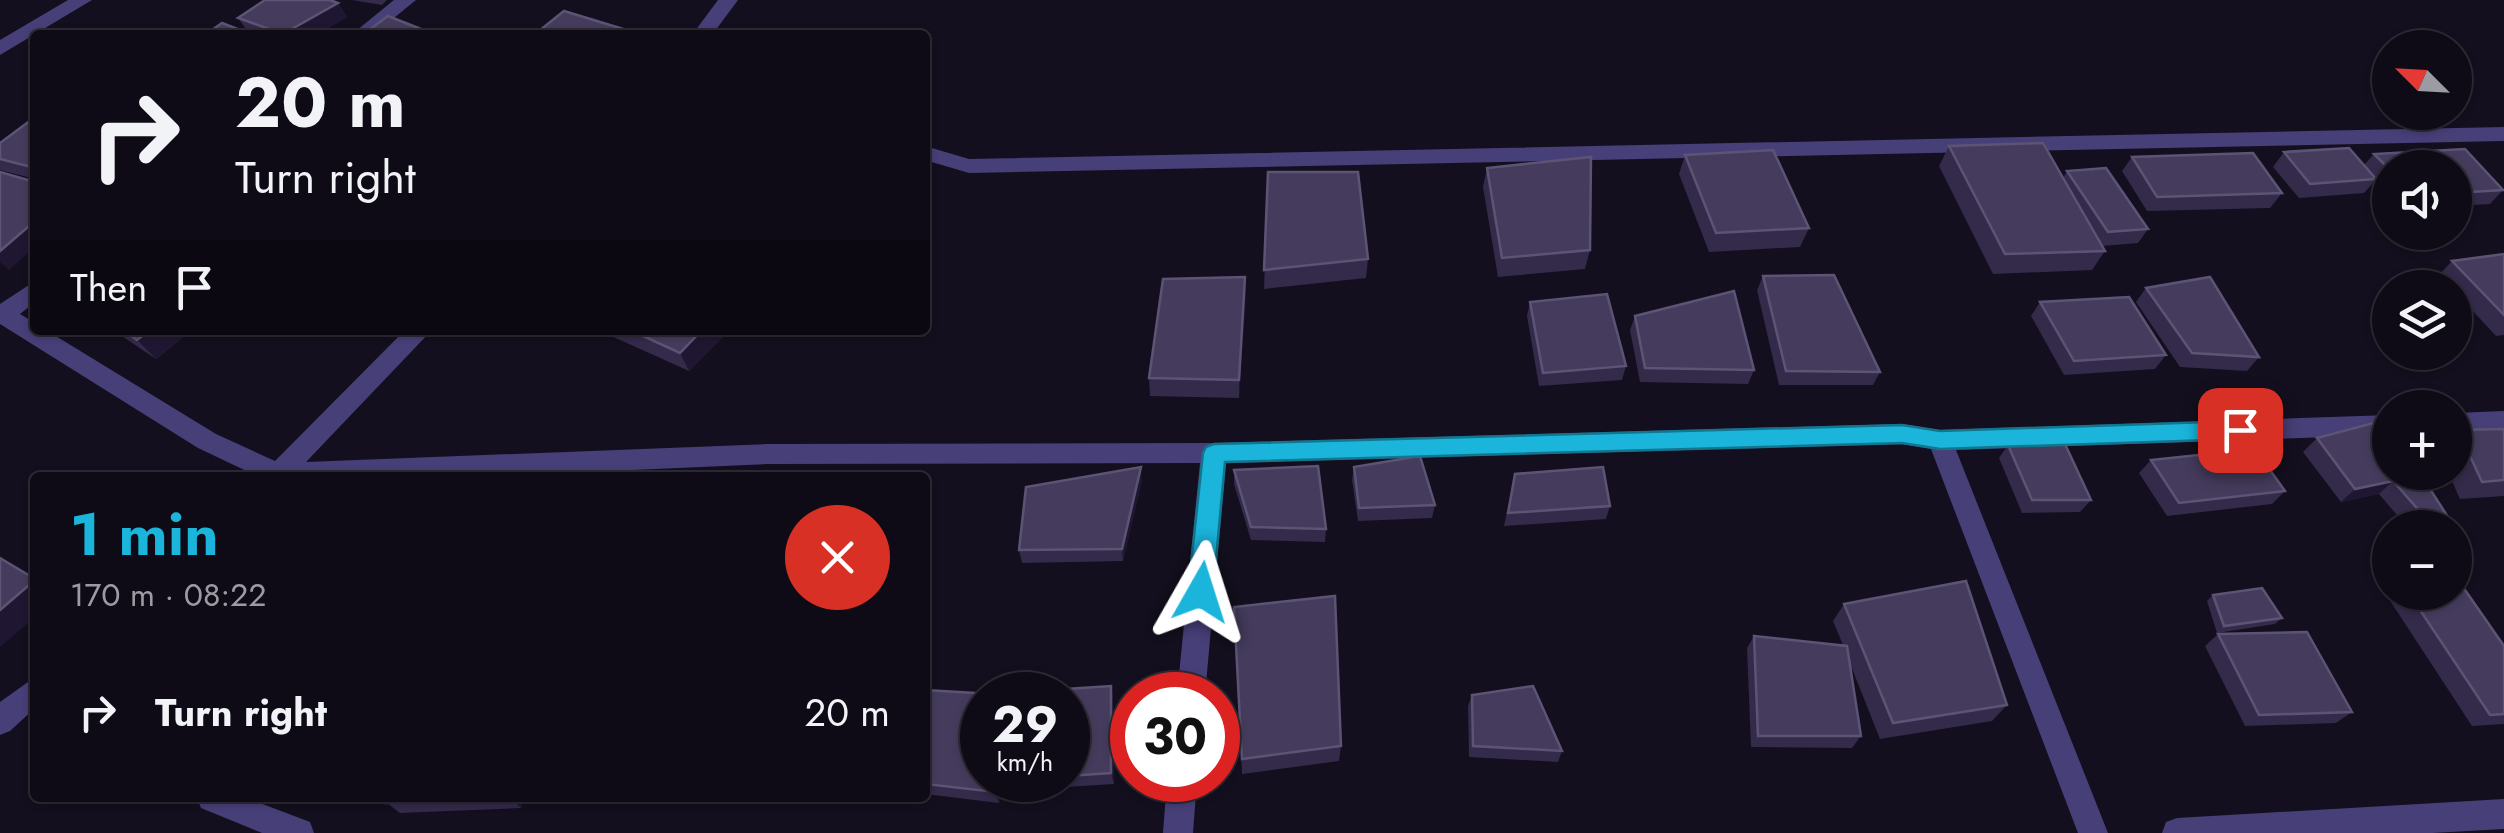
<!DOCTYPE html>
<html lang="en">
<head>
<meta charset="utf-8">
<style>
	body { margin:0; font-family:Jost,sans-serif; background:#1c1923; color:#f1f3f6; height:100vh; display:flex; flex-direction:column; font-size:38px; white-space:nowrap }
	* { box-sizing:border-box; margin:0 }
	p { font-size:32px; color:#9b9ba1 }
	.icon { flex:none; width:55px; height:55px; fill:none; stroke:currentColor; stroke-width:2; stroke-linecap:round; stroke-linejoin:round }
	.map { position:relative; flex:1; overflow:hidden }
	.sheet { position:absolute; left:30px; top:472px; width:900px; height:330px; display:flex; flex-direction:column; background:#0e0b16; border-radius:10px; box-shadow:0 2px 8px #0004,0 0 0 2px #2e2b35 }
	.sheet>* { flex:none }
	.guide { position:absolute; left:30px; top:30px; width:900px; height:305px; border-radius:10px; box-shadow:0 2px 8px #0004,0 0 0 2px #2e2b35; background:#0e0b16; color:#f1f3f6; overflow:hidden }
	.needle { width:65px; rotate:294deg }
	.tools { position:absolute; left:2372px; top:30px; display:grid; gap:20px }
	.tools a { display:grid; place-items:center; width:100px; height:100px; border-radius:50%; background:#0e0b16; box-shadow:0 2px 8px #0004,0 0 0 2px #2e2b35; font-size:50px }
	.speed { position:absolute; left:960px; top:672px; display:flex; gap:20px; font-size:50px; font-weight:700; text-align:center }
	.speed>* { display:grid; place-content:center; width:130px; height:130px; border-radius:50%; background:#0e0b16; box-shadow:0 2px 8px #0004,0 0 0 2px #2e2b35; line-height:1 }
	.speed small { font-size:25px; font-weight:400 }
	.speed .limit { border:15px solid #d22; background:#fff; color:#111 }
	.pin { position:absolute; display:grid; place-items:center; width:85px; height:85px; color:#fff; margin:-42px; border-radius:20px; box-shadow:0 5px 15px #0006 }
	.me { position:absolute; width:110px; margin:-55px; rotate:6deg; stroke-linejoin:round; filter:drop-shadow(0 0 8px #0008) }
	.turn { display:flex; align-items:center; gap:35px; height:210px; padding:0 40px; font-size:45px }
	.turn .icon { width:130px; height:130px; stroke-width:2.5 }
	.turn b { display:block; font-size:70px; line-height:85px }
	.then { display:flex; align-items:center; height:95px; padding:0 40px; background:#0003; gap:20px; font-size:38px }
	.round { display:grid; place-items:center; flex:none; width:105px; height:105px; border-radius:52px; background:#1c1923 }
	.overview { display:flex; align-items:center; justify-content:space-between; height:170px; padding:0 40px }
	h1 { font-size:60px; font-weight:700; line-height:75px; color:#1bb5dc }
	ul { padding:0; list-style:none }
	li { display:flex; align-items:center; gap:30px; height:140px; padding:0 40px }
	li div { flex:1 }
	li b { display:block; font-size:38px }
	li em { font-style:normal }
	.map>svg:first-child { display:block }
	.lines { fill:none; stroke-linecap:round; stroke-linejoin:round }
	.street { fill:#473f78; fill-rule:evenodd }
	.wall { fill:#342a4a }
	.shaded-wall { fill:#1f1731 }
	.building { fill:#453c5d; stroke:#5d5375; stroke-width:2.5 }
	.route { fill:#1bb5dc; stroke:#12768f; stroke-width:2.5 }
</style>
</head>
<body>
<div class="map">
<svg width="2504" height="833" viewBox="0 0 2504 833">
	<rect width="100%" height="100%" fill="#130f1e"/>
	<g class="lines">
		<g class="street">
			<path d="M68,0H92L0,55V40Z"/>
			<path d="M394,0H416L373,35H351Z"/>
			<path d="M718,0H738L712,35H692Z"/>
			<path d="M2504,127V141L969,173L925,160V146L969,159Z"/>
			<path d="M35,281V302L20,314L35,323V330H46L216,434L275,461L405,330H432L306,462L768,444L1214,443L1902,424L1940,430L2390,415V435L1956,450L2108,833H2078L1931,449L1902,444L1226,463L1205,695H1177L1200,463L768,464L448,478H261L198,448L0,324V304Z"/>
			<path d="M2504,411V431L2455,433V413Z"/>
			<path d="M35,677V708L10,731L0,735V702Z"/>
			<path d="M1167,780H1197L1193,833H1163Z"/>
			<path d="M197,798H247L310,822L314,833H262L201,808Z"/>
			<path d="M2504,799V829L2432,833H2162L2166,822L2177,818Z"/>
		</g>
	</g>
	<g class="wall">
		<path d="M352,0H387L382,5Z"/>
		<path d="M338,3L347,17L316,35H255L248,32L238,18Z"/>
		<path d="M35,117V179L0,170V143Z"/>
		<path d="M1949,146L2063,178L2067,171L2148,229L2138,243L2102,246L2105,251L2092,270L1993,274L1939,166Z"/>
		<path d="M2349,148L2364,165L2374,154L2465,149L2503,190L2490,204L2455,206V168H2390V196L2375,181L2364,193L2299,198L2273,167L2284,152Z"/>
		<path d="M1685,155L1809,228L1800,247L1709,252L1679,174Z"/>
		<path d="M2132,157L2282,193L2270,208L2147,211L2122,171Z"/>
		<path d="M1487,168L1590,250L1585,269L1498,277L1483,187Z"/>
		<path d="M1268,172L1368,259L1366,278L1264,289Z"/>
		<path d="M2504,254V335L2496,336L2455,292V288H2451L2439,275L2452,261Z"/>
		<path d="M1763,276L1880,372L1873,385H1779L1757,290Z"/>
		<path d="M1245,277L1239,398L1150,396L1149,378Z"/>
		<path d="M2146,288L2259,357L2247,371L2180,367L2136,302Z"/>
		<path d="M1530,302L1626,366L1622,380L1539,386L1527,316Z"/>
		<path d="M2040,302L2166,355L2155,369L2064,375L2031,316Z"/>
		<path d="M1635,316L1754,370L1748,384L1640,382L1630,330Z"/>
		<path d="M113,330H192L156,359Z"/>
		<path d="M598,330H730L689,371Z"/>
		<path d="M766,330H821L767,332Z"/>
		<path d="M2385,420L2448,517L2434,528H2408L2379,494L2341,502L2303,452L2317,438Z"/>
		<path d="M2504,429V496L2460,499L2448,472H2455V433L2458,430Z"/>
		<path d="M2008,445L2091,500L2080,512L2022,513L1999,458Z"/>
		<path d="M2151,460L2285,491L2272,504L2167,516L2139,473Z"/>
		<path d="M1354,467L1435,505L1432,518L1358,521L1352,480Z"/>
		<path d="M1234,470L1326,529L1325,542L1251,540L1234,484Z"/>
		<path d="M1515,474L1610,506L1606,519L1504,526Z"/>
		<path d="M1142,480L1123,561L1022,563L1019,550Z"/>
		<path d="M2390,589V592H2455L2504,646V724L2472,726L2385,593Z"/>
		<path d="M2213,595L2282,618L2275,624L2217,633L2207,601Z"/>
		<path d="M1844,604L2007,705L1992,721L1880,739L1849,661L1861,736L1852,748L1751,747L1747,648L1754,636L1843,645L1833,621Z"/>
		<path d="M1234,607L1341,746L1339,761L1242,774Z"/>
		<path d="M2218,634L2352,712L2336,723L2245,726L2205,646Z"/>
		<path d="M1111,686L1113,698L1114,784L1034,789L1032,780H1068V695Z"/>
		<path d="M925,690L982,780H1004L999,803L925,794Z"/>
		<path d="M1472,695L1562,751L1558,762L1469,757L1468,706Z"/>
		<path d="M390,798H524L521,808L400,813L387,803Z"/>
		<path d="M552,798H641V799L556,801Z"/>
		<path d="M784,798H844L787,803Z"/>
	</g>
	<g class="shaded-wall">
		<path d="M338,3L347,17L316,35H283Z"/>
		<path d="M35,221V247L9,270L0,262V251Z"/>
		<path d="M1245,277L1246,297L1239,398V380Z"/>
		<path d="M150,330H192L156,359L137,340Z"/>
		<path d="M702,330H730L689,371L680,353Z"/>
		<path d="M1141,467L1142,480L1123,561L1122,549Z"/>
		<path d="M2393,481L2379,494L2341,502L2355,489Z"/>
		<path d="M2448,517L2434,528H2424L2430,523Z"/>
		<path d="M35,580V617L0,647V610Z"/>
		<path d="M1111,686L1113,698L1114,784L1111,773Z"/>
		<path d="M998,780H1004L999,803L995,792Z"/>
		<path d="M510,798H524L521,808Z"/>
	</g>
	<g class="building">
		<path d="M265,0H330L338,3L283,34L238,18Z"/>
		<path d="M564,11L643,35H534Z"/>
		<path d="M388,16L436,35H362Z"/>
		<path d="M222,23L253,35H205Z"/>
		<path d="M35,117V168L0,159V143Z"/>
		<path d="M2043,143L2105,251L2005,254L1949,146Z"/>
		<path d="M2349,148L2376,179L2310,184L2284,152Z"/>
		<path d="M2465,149L2503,190L2455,193V168H2390V170L2374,154Z"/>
		<path d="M1773,150L1809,228L1716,233L1685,155Z"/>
		<path d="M2253,153L2282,193L2157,197L2132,157Z"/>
		<path d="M1591,157L1590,250L1502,258L1487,168Z"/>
		<path d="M2106,168L2148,229L2108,232L2067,171Z"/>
		<path d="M0,172L35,182V221L0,251Z"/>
		<path d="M1268,172H1358L1368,259L1264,270Z"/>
		<path d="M2504,254V315L2452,261Z"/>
		<path d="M1834,275L1880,372L1786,371L1763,276Z"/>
		<path d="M1245,277L1239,380L1149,378L1163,279Z"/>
		<path d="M2210,277L2259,357L2192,353L2146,288Z"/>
		<path d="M1734,291L1754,370L1645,368L1635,316Z"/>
		<path d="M1607,294L1626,366L1543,373L1530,302Z"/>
		<path d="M2129,297L2166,355L2074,361L2040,302Z"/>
		<path d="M123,330H150L137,340Z"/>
		<path d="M630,330H702L680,353Z"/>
		<path d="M2385,420L2390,428V472H2419L2448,517L2430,523L2393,481L2355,489L2317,438Z"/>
		<path d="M2504,429V480L2482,482L2458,430Z"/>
		<path d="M2065,444L2091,500H2032L2008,445Z"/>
		<path d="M2255,449L2285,491L2179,503L2151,460Z"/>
		<path d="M1420,456L1435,505L1359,508L1354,467Z"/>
		<path d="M1318,466L1326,529L1251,527L1234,470Z"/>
		<path d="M1141,467L1122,549L1019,550L1026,487Z"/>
		<path d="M1603,467L1610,506L1508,513L1515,474Z"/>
		<path d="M722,474L791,476L790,478H722Z"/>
		<path d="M0,558L35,579V580L0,610Z"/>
		<path d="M2456,577L2504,646V714L2490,715L2408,592H2455Z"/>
		<path d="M1966,581L2007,705L1893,723L1844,604Z"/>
		<path d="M2262,588L2282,618L2224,626L2213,595Z"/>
		<path d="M1335,596L1341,746L1242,759L1234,607Z"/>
		<path d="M2307,632L2352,712L2259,715L2218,634Z"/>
		<path d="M1754,636L1847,646L1861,736H1758Z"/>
		<path d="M1111,686V773L1068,776V695H1035V691Z"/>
		<path d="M1533,686L1562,751L1473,746L1472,695Z"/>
		<path d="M925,690L1010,695H982V780H998L995,792L925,784Z"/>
		<path d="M390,798H501L387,803Z"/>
	</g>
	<path class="route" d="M2240,421L2252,430L2240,439L1940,449L1902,443L1225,462L1213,592L1210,599L1201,602L1192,599L1188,592L1203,453L1206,447L1214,444L1902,425L1940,431Z"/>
</svg>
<div class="tools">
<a><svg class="needle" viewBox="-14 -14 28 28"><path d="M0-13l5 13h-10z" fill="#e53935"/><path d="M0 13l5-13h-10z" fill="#9b9ba1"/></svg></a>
<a><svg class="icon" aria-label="sound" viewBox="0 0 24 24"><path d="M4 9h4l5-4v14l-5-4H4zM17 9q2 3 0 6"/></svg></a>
<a><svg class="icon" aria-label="layers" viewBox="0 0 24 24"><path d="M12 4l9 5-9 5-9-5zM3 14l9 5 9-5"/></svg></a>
<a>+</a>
<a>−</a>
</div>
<div class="speed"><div>29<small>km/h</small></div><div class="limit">30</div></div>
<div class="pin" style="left:2240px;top:430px;background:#d93025"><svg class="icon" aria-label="arrive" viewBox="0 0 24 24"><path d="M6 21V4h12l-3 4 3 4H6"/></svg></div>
<svg class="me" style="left:1201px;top:592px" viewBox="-20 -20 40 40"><path d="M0-17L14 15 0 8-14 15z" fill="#1bb5dc" stroke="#fff" stroke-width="4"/></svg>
<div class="guide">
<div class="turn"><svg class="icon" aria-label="right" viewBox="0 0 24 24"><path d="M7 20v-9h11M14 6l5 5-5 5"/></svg><div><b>20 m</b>Turn right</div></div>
<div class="then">Then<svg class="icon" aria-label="arrive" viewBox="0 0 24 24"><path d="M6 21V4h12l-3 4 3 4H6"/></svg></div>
</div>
<section class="sheet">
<div class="overview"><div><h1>1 min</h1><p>170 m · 08:22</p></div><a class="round" style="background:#d93025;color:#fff"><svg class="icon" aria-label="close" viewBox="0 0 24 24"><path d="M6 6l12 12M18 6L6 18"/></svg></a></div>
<ul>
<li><svg class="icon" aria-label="right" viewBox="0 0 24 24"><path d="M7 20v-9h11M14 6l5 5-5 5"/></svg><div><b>Turn right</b></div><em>20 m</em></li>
</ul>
</section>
</div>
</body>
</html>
